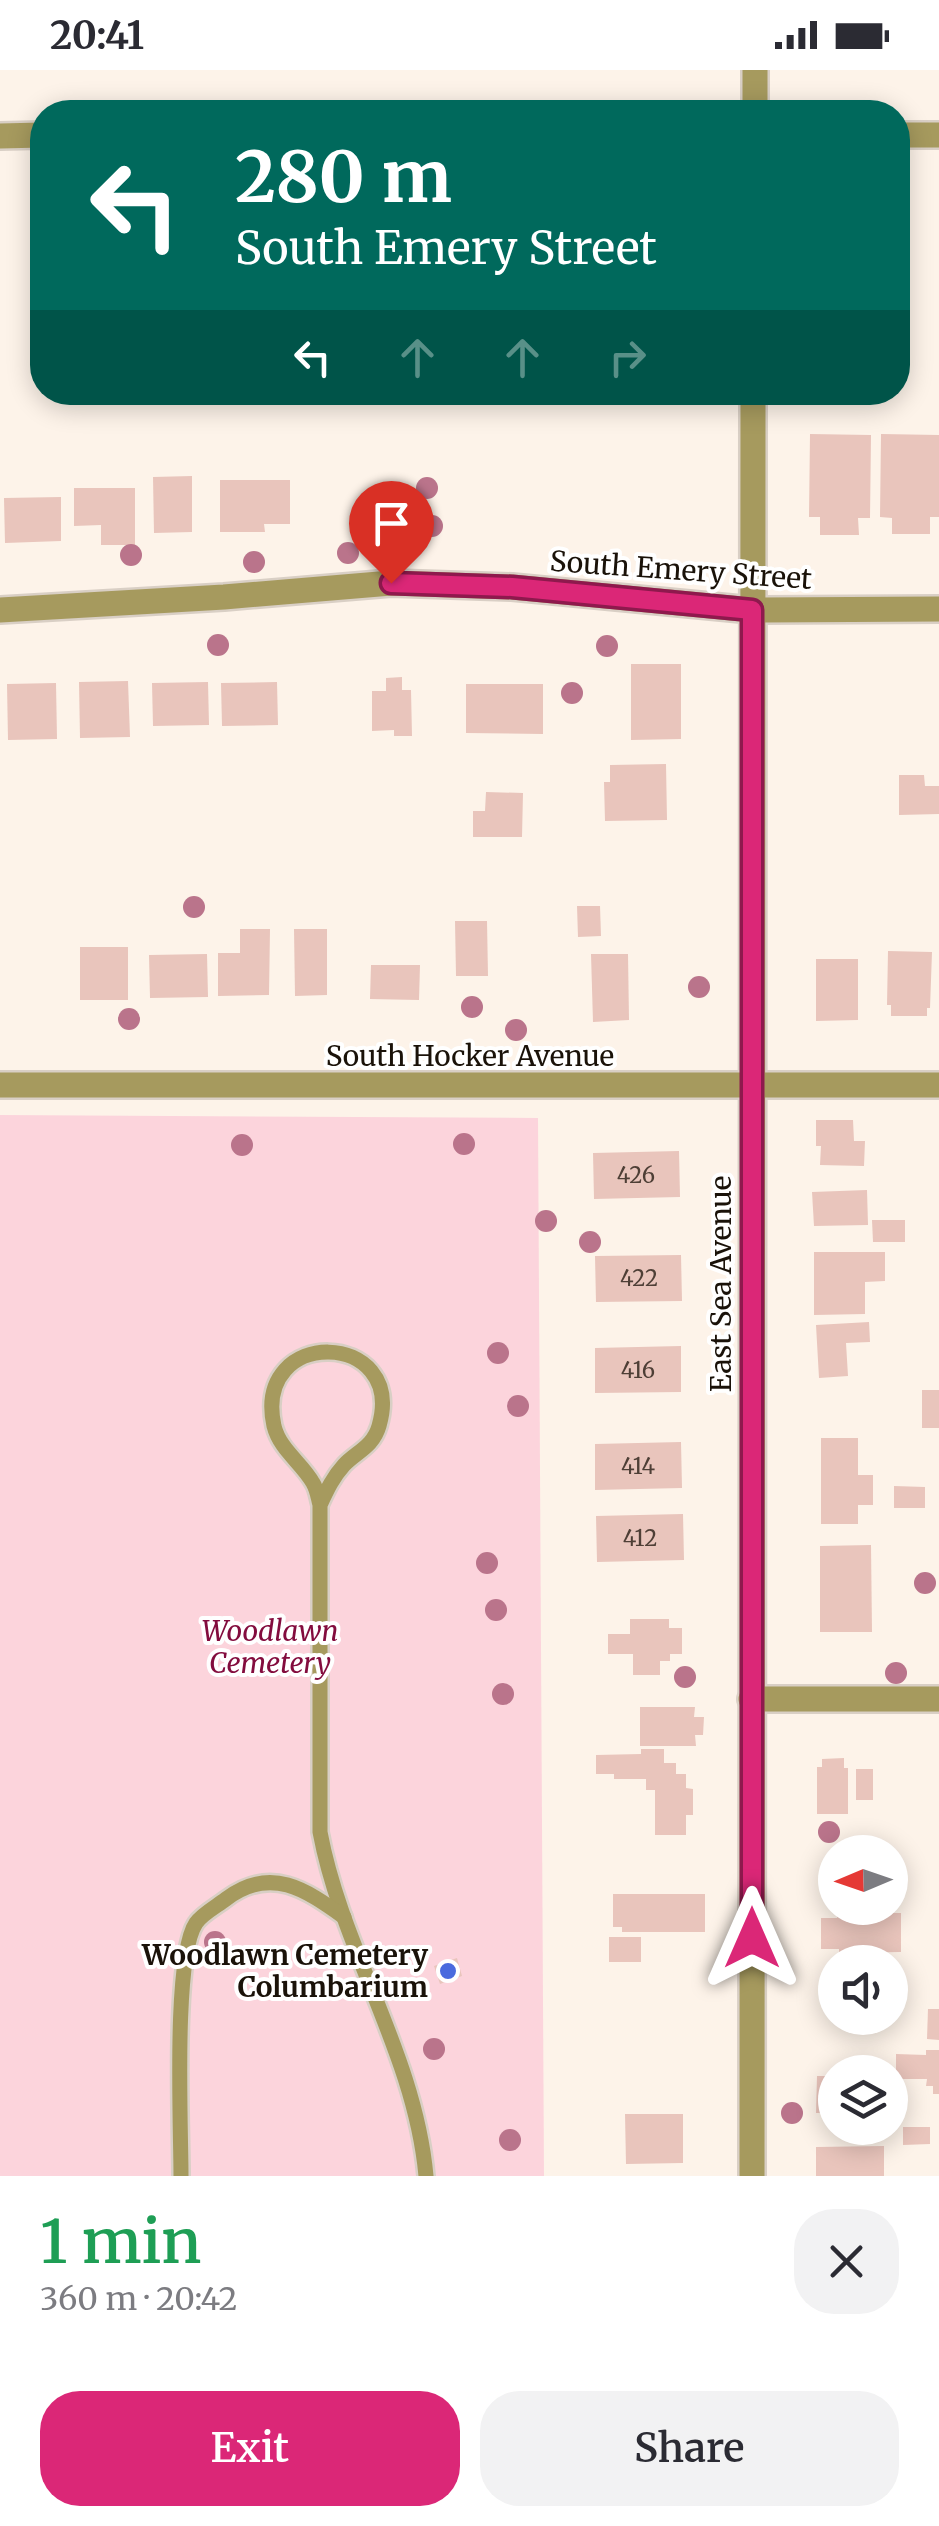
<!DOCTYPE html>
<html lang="en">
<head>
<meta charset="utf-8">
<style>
	body { margin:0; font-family:Merriweather,serif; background:#f2f2f3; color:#2b2b33; height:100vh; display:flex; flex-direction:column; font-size:38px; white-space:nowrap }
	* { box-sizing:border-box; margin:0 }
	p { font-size:32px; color:#7c7c81 }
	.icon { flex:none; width:55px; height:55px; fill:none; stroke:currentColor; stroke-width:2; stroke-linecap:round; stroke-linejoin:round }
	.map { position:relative; height:2106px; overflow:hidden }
	.panel { display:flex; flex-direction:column; background:#fff; flex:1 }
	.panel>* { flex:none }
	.top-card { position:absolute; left:30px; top:30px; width:880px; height:305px; border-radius:40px; box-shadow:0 5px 25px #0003; background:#00695c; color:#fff; overflow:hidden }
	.needle { width:65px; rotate:268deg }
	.buttons { position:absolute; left:818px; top:1765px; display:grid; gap:20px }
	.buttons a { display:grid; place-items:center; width:90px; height:90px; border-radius:50%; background:#fff; box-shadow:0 5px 25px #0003; font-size:50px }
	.pin { position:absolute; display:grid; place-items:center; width:85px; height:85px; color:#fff; margin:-102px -42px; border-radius:50% 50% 50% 0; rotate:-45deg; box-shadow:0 0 10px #0007 }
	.pin .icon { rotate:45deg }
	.me { position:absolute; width:110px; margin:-55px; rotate:0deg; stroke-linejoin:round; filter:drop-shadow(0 0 8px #0008) }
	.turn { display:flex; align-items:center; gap:35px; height:210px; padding:0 40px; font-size:45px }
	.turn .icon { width:130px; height:130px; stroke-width:2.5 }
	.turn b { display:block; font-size:70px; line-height:85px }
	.lanes { display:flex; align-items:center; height:95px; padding:0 40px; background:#0003; justify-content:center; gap:50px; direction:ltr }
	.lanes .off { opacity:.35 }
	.round { display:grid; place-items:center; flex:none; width:105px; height:105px; border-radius:40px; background:#f2f2f3 }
	.overview { display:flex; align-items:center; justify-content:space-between; height:170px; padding:0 40px }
	h1 { font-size:60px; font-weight:600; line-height:75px; color:#1e9e55 }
	.button { display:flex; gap:20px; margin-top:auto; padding:20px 40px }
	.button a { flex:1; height:115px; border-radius:40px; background:#db2777; color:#fff; font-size:40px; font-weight:600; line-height:115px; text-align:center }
	.button a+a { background:#f2f2f3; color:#2b2b33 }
	.status { display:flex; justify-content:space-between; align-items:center; height:70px; padding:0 50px; background:#fff; direction:ltr }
	.status svg { height:28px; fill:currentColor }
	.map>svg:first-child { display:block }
	.green { fill:#fcd4dc }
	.building { fill:#e9c5bc }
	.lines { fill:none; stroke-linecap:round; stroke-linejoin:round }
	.lane-casing { stroke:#d9cfc5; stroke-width:20 }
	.street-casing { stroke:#d9cfc5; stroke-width:30 }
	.lane { stroke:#a69a5e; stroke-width:15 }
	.street { stroke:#a69a5e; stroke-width:25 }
	.tree { fill:#ba748b }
	.route-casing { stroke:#8e194d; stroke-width:25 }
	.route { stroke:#db2777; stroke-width:18 }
	.poi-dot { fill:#4a6ade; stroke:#fff; stroke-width:4 }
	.labels { text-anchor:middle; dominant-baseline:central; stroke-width:8; stroke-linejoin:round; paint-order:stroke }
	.number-label { font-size:22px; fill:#4e3f36 }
	.street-label { font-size:28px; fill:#1a1209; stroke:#fff }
	.park-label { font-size:28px; font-style:italic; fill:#830c3e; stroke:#fff }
	.poi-label { font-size:28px; font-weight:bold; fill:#1a1209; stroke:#fff; text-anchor:end }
</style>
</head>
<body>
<div class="status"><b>20:41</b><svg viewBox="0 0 49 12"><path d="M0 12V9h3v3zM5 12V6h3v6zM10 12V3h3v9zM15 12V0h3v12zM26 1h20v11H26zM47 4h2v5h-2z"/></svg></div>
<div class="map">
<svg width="939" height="2106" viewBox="0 0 939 2106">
	<rect width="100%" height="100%" fill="#fdf3e9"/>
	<path class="green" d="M0,1045L538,1048L544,2106H0Z"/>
	<g class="building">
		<path d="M810,364L871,365L870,448H858L859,465H820V447H809Z"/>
		<path d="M881,364L939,365V447H930V464H892V448L880,447Z"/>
		<path d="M192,406V462L154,463L153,407Z"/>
		<path d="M220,410H290V454H264L265,462H220Z"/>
		<path d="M74,418H135V475H101V455L74,456Z"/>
		<path d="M61,427V471L5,473L4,428Z"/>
		<path d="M631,594H681V669L631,670Z"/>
		<path d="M402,607V620H411L412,666H394V660L372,661V621H386V608Z"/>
		<path d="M128,611L130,667L80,668L79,612Z"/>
		<path d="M208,612L209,655L153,656L152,613Z"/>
		<path d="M277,612L278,655L222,656L221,613Z"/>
		<path d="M56,613L57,669L8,670L7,614Z"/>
		<path d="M466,614H543V664L466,663Z"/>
		<path d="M666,694L667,750L605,751L604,712H610V695Z"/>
		<path d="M899,705H924L925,716H939V744L899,745Z"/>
		<path d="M486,722L523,723L522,767H473V741H485Z"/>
		<path d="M577,836H600L601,866L578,867Z"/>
		<path d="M455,851H487L488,906H456Z"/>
		<path d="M240,859H270L269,925L218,926V883H240Z"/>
		<path d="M294,859H327V925L295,926Z"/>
		<rect x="80" y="877" width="48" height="53"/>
		<path d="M888,881L932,882L930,938H927V946H891V935H887Z"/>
		<path d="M207,884L208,927L150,928L149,885Z"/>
		<path d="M591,884H628L629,950L593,952Z"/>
		<path d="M816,889H858V950L816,951Z"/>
		<path d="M371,895H420L419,930L370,929Z"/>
		<path d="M816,1050H853L854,1071H865L864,1096L820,1095L821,1076H816Z"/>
		<path d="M679,1081L680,1127L594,1129L593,1083Z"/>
		<path d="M867,1120L868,1155L814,1156L812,1122Z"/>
		<path d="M872,1150H905V1172H873Z"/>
		<path d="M814,1182H885V1211L865,1212V1244L814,1245Z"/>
		<path d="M681,1185L682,1231L596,1232L595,1186Z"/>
		<path d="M869,1252L870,1272L846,1273L848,1306L819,1308L816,1255Z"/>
		<path d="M681,1276V1322L595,1323V1278Z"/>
		<rect x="922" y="1320" width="17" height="38"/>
		<path d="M821,1368H858V1405H873V1435H858V1454H821Z"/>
		<path d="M681,1372L682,1418L595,1420V1374Z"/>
		<path d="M894,1416L925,1417V1438H894Z"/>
		<path d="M683,1444L684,1490L597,1492L596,1446Z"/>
		<path d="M871,1475L872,1562H820V1476Z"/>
		<path d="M630,1549H669V1558H682V1584H670V1591H660V1605H633V1584H608V1564H630Z"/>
		<path d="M640,1637H695L694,1647H704L703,1665H695L696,1676H640Z"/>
		<path d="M641,1679H664V1693H676V1704H686V1718L693,1719V1745H686V1765H655V1720H646V1709H614V1704H596V1685L641,1684Z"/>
		<path d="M844,1688V1698H848V1744H817V1697H822V1689Z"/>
		<rect x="856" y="1699" width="17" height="31"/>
		<path d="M613,1824H705V1862H622V1857H613Z"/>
		<path d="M838,1843H901V1882L839,1883V1879H821V1848H837Z"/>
		<rect x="609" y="1867" width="32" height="25"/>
		<path d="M457,1888L462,1906L440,1914L434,1896Z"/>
		<path d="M826,1916H835V1946H827Z"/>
		<path d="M928,1939H939V1970L927,1969Z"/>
		<path d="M926,1980H939V2024H933V2016H926L927,2009H896V1984L926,1985Z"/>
		<path d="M817,2006H835V2043H816Z"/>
		<path d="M625,2044H683V2093L626,2094Z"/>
		<path d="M903,2057H930V2074L903,2075Z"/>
		<path d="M884,2076V2106H816V2077Z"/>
	</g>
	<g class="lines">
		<g class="lane-casing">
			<g id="lane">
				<path d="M320,1435C327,1420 333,1407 344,1395C356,1382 373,1377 379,1356C407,1260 252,1255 274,1356C280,1380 302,1393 313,1413C317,1419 318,1428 320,1435V1762C342,1880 415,1984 426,2106"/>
				<path d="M181,2106C181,2057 173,1887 196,1853C202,1844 217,1836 226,1829C271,1795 306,1820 344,1847"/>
			</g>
		</g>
		<g class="street-casing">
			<g id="street">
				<path d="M755,42V0"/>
				<path d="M898,65H939"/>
				<path d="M0,66L42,65"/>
				<path d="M0,540L224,527L391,513L512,517L752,540L939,539"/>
				<path d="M0,1015H939"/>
				<path d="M751,1629H939"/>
				<path d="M752,2106L753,322"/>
			</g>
		</g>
		<use href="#lane" class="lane"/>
		<use href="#street" class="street"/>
	</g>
	<g class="tree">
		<circle cx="427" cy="418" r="11"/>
		<circle cx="432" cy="456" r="11"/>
		<circle cx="348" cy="483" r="11"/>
		<circle cx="131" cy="485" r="11"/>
		<circle cx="254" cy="492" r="11"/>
		<circle cx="218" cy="575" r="11"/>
		<circle cx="607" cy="576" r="11"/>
		<circle cx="572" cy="623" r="11"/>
		<circle cx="194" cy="837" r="11"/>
		<circle cx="699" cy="917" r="11"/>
		<circle cx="472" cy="937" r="11"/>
		<circle cx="129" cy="949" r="11"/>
		<circle cx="516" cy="960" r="11"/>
		<circle cx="464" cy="1074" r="11"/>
		<circle cx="242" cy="1075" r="11"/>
		<circle cx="546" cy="1151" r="11"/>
		<circle cx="590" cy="1172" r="11"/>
		<circle cx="498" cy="1283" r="11"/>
		<circle cx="518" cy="1336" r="11"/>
		<circle cx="487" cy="1493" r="11"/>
		<circle cx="925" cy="1513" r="11"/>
		<circle cx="496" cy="1540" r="11"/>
		<circle cx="896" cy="1603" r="11"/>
		<circle cx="685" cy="1607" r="11"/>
		<circle cx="503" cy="1624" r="11"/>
		<circle cx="829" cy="1762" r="11"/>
		<circle cx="215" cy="1872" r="11"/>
		<circle cx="434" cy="1979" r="11"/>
		<circle cx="792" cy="2043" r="11"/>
		<circle cx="510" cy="2070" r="11"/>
	</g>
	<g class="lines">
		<g class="route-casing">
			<path id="route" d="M391,513L512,517L752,540V1868"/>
		</g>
		<use href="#route" class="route"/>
	</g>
	<circle class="poi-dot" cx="448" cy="1901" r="10"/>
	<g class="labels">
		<g class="number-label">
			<text x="636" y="1105">426</text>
			<text x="639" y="1208">422</text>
			<text x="638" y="1300">416</text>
			<text x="638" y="1396">414</text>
			<text x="640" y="1468">412</text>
		</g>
		<g class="street-label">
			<text transform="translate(681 500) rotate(4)">South Emery Street</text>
			<text x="470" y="986">South Hocker Avenue</text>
			<text transform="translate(721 1214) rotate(-90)">East Sea Avenue</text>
		</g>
		<g class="park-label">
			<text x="270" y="1561">Woodlawn<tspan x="270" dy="32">Cemetery</tspan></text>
		</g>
		<g class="poi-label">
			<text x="428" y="1885">Woodlawn Cemetery<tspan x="428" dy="32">Columbarium</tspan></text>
		</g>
	</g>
</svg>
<div class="buttons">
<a><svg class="needle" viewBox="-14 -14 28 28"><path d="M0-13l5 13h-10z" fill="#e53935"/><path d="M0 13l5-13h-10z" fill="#7c7c81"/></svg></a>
<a><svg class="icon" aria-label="sound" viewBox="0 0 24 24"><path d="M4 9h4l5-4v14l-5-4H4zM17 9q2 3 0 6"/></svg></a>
<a><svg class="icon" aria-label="layers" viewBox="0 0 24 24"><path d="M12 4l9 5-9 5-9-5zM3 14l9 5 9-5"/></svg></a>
</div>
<div class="pin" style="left:391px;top:513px;background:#d93025"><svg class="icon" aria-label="arrive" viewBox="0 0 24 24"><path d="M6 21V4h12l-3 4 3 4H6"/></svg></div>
<svg class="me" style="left:752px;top:1868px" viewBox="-20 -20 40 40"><path d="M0-17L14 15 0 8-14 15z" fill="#db2777" stroke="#fff" stroke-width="4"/></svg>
<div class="top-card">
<div class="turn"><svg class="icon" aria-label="left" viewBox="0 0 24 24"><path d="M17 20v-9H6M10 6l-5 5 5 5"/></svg><div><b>280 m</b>South Emery Street</div></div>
<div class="lanes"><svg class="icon" aria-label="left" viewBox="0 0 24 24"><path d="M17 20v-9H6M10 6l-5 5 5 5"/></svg><svg class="icon off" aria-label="ahead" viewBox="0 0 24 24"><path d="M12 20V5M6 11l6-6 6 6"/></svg><svg class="icon off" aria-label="ahead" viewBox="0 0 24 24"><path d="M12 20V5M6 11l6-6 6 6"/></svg><svg class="icon off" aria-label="right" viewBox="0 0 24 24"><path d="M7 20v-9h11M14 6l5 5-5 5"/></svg></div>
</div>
</div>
<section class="panel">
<div class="overview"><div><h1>1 min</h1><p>360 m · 20:42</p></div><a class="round"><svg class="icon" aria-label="close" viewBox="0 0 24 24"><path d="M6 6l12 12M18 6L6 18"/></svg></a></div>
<div class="button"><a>Exit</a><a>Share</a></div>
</section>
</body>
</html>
